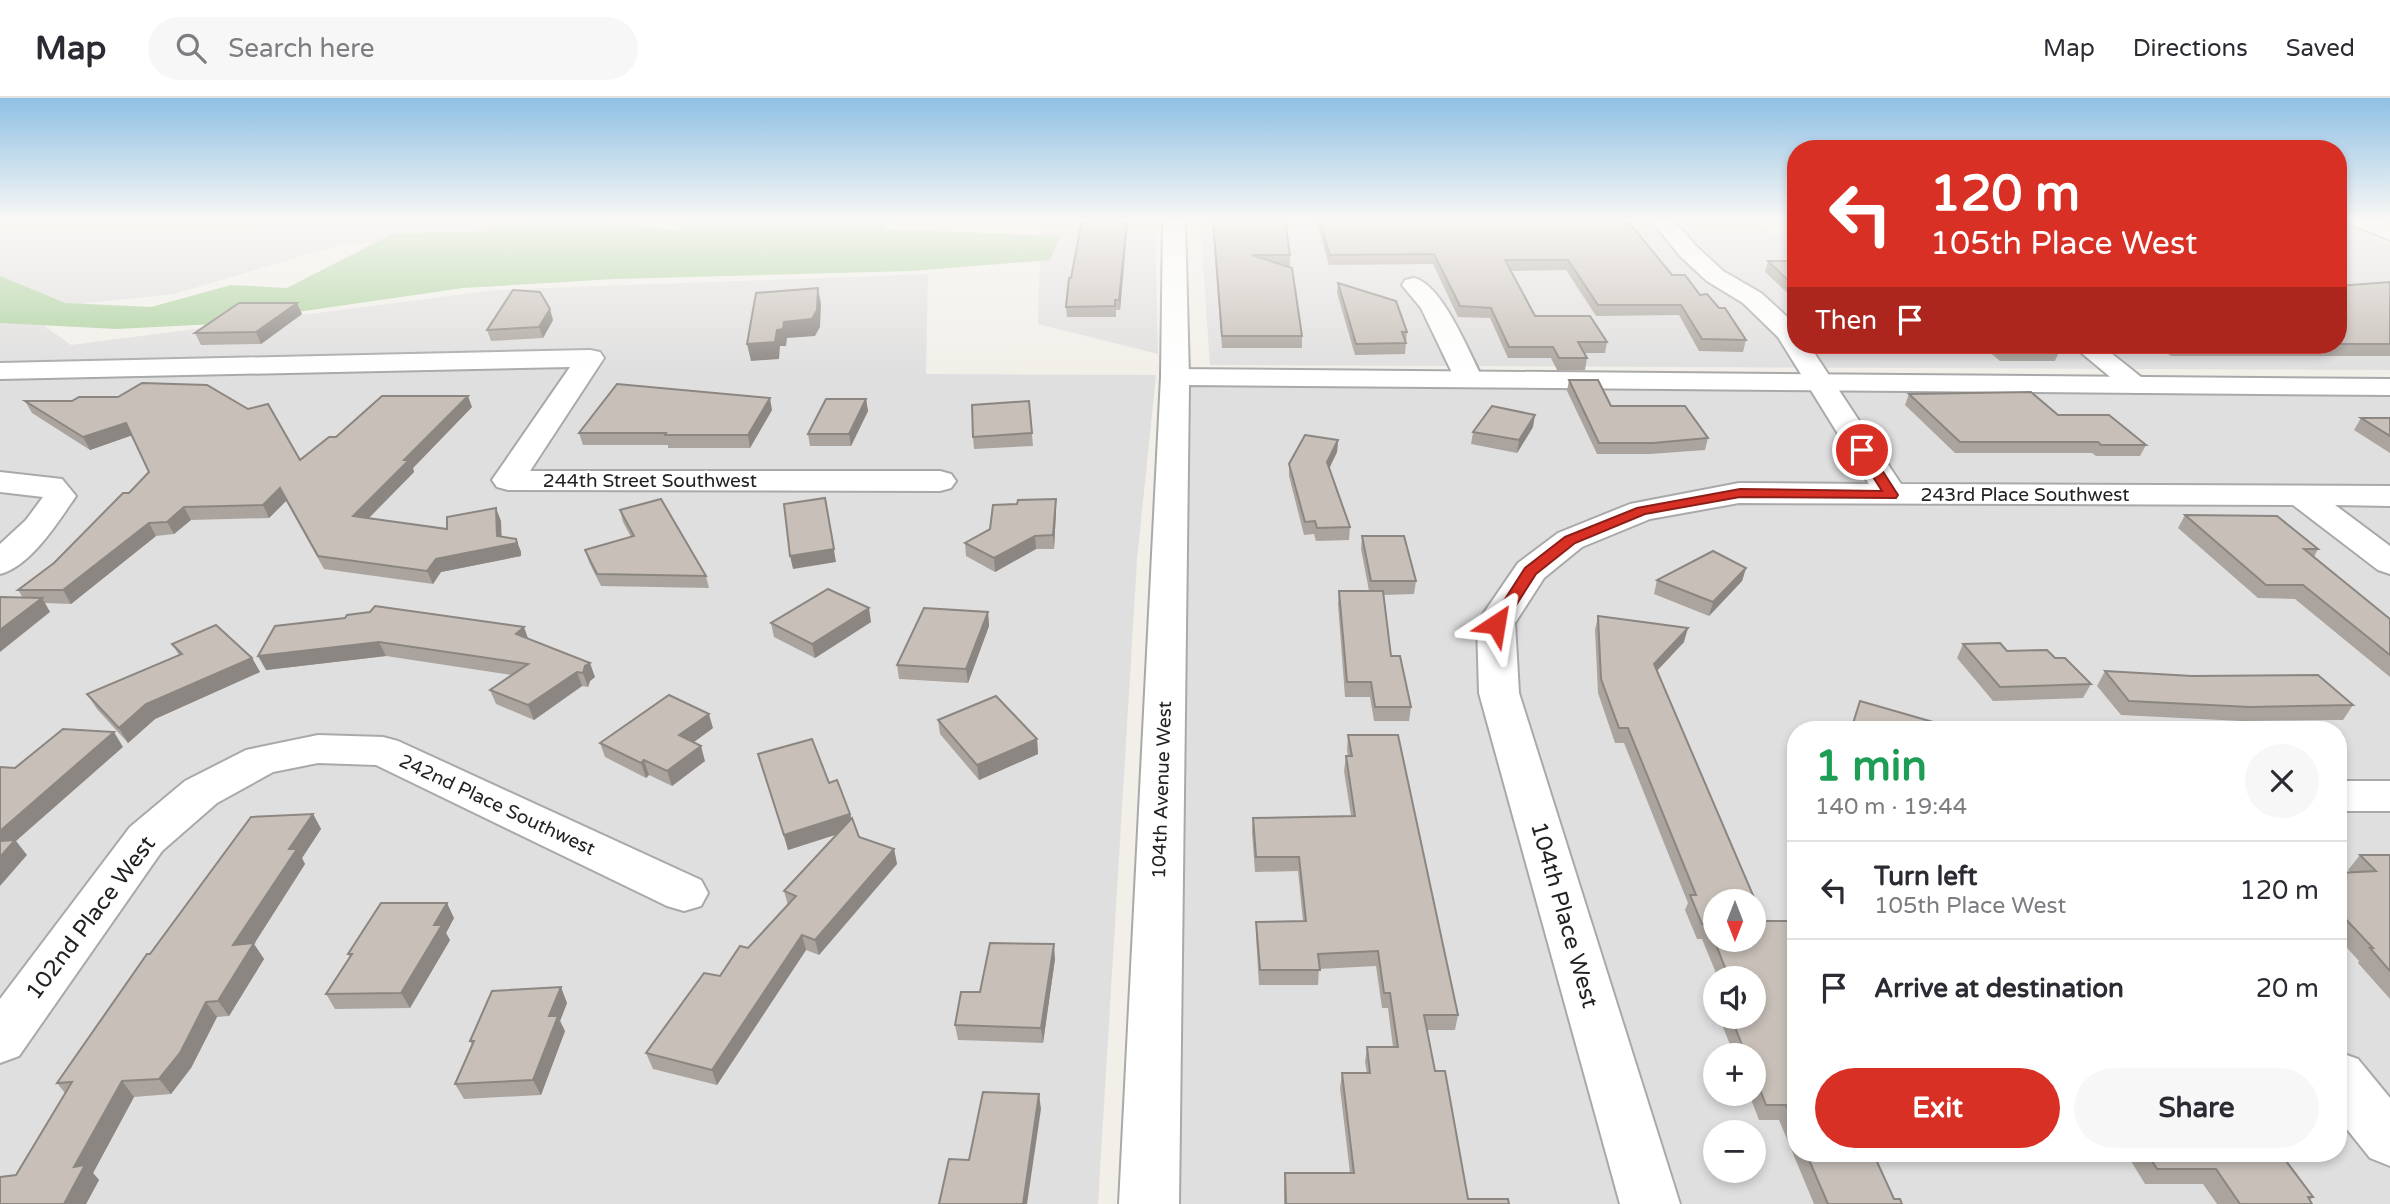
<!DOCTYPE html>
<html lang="en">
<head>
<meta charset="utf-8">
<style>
	body { margin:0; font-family:"Varela Round",sans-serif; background:#f7f7f7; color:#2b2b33; height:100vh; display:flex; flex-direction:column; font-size:26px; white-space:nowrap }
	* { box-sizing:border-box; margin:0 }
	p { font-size:23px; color:#7c7c81 }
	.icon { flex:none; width:38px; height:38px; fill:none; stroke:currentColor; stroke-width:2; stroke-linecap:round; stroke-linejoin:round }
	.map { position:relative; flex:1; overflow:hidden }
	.side { position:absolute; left:1787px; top:623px; width:560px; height:441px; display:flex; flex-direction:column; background:#fff; border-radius:28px; box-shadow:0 4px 10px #0003 }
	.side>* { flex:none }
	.hud { position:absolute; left:1787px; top:42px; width:560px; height:214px; border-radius:28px; box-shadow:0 4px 10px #0003; background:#d93025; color:#fff; overflow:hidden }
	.needle { width:46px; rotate:180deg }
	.buttons { position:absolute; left:1703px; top:791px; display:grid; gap:14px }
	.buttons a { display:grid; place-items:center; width:63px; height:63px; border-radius:50%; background:#fff; box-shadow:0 4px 10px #0003; font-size:35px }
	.pin { position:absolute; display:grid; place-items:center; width:60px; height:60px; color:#fff; margin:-30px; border:4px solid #fff; border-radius:50%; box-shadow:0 2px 7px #0007 }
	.me { position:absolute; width:77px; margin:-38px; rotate:33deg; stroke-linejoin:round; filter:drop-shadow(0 0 5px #0008) }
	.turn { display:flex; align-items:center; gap:24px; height:147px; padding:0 28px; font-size:32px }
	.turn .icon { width:91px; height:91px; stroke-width:2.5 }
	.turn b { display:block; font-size:49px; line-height:60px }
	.then { display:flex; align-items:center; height:66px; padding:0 28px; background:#0003; gap:14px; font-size:26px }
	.round { display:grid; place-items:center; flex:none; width:74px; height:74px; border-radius:37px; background:#f7f7f7 }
	.headline { display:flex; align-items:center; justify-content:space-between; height:119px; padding:0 28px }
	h1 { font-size:42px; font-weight:700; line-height:52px; color:#1e9e55 }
	.button { display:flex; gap:14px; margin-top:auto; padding:14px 28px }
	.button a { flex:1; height:80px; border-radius:42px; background:#d93025; color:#fff; font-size:28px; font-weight:700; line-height:80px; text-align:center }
	.button a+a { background:#f7f7f7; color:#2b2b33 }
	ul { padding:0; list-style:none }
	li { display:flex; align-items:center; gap:21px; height:98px; padding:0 28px; border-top:2px solid #e1e1e2 }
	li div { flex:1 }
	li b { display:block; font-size:26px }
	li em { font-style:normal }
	header { display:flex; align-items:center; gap:42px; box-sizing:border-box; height:98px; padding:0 35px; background:#fff; border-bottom:2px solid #e1e1e2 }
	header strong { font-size:33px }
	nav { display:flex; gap:38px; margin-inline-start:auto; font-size:24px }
	.search { width:490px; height:63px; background:#f7f7f7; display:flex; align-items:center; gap:18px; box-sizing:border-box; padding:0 24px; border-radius:38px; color:#7c7c81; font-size:26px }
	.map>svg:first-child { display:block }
	.residential { fill:#e0dfdf; fill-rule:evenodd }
	.forest { fill:#add19e }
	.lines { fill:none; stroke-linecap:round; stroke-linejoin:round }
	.minor-casing { stroke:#a9a9a9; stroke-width:4 }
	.tertiary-casing { stroke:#a9a9a9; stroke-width:4 }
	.minor { fill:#fff; fill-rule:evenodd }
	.tertiary { fill:#fff; fill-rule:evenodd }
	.wall { fill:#aba49e }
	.shaded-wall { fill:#8b8681 }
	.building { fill:#c7bfb8; stroke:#8b8681; stroke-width:2; fill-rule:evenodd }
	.route { fill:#d93025; stroke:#8d1f18; stroke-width:2 }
	.labels { text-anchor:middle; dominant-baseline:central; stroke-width:5; stroke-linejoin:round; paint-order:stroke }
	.street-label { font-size:19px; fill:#222; stroke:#fff }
	.near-street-label { font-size:23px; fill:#222; stroke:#fff }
</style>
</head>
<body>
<header>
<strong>Map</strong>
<div class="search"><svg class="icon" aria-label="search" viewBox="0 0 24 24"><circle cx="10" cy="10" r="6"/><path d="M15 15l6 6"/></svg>Search here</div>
<nav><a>Map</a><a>Directions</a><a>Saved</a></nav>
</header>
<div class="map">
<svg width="2390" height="1106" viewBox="0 0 2390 1106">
	<rect width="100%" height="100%" fill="#f2efe9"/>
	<g class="residential">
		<path d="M5,122H670L518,137L343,146L174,196L22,212L71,247L495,192L928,176L926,276L1156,277L1137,462L1098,1106H0V273L433,274L0,271V124Z"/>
		<path d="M1041,122H1155L1158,256L1038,226Z"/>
		<path d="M1200,122H1756L1771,137L1795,138L1796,247H2338L2339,122L2390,147V272L1210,267Z"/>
		<path d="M1175,279L2390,286V1106H1167ZM1796,632H2338V1055H1796ZM1715,803H1754V842H1715ZM1715,880H1754V919H1715ZM1715,957H1754V996H1715ZM1715,1034H1754V1073H1715Z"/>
	</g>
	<path class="forest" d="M551,122C593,122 635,129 678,132L690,122H888L883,131L1060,138L1050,162L911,173L614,181L463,190L215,226L117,231L0,225V178L65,205L151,209L231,187L287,190L394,135L473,134Z"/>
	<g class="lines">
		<g class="minor-casing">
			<g id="minor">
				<path d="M1163,122H1185L1189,279L1185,285L1175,287L1165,285L1161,279Z"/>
				<path d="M1651,122H1673L1696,148L1723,173L1761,195L1796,227V247H1809L1901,386L2390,388V408L2335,407L2390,448V476L2378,472L2293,407L1739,405L1650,421L1582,449L1544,480L1515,525L1519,595L1680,1106H1620L1479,595L1477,525L1518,465L1558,435L1630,406L1739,385L1869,386L1778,239L1743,205L1707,183L1680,158Z"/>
				<path d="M1414,180C1443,187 1469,255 1483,281L1479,287L1469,289L1459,287L1455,281L1421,210L1402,187L1405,182Z"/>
				<path d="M2072,247H2101L2151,287L2147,293L2137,295L2127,293Z"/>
				<path d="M590,252L600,254L604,260L530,373H940L951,376L956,383L951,390L940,393L508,392L497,389L492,382L570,269L0,281V265Z"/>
				<path d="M0,374L62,381L76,398C58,424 31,468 0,476V446L26,422L43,399L0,394Z"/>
				<path d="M318,637L383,639L398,643L701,782L708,795L701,808L684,813L667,808L376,667L318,665L273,674L217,705L162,753L19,958L0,965V901L130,729L185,683L246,652Z"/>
				<rect x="2338" y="683" width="52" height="30"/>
				<path d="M2338,954L2358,961L2390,1000V1068L2370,1060L2338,1020Z"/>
			</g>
		</g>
		<g class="tertiary-casing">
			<g id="tertiary">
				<path d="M2350,122H2378L2390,127V142L2353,127Z"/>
				<path d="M1175,271L2390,281V297L1189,287L1179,1106H1119L1161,279L1165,273Z"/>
			</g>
		</g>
		<use href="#minor" class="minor"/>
		<use href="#tertiary" class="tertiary"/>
	</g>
	<g class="wall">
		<path d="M1082,122H1128L1120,212H1116V219H1067L1066,209Z"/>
		<path d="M1212,122H1285L1290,157V168H1284L1302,238V250H1222Z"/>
		<path d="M1316,122H1627L1672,177L1700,197L1746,242L1743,254L1699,253L1679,217L1596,218L1566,172L1511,173L1535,218L1607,244L1605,255H1584L1587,260L1585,272H1557L1551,260H1508L1490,220L1458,219L1433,166L1329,167Z"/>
		<path d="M1768,163H1796V203L1765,174Z"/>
		<path d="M2390,184V258H2171L2155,247H2338Z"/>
		<path d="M1338,185L1407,234L1405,256L1355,257L1337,195Z"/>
		<path d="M302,216L261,246L201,247L195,235Z"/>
		<path d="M553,222L543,240L491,243L487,232Z"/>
		<path d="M1981,247H2054L2060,251L2055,263H2000Z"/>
		<path d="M1569,282L1611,308L1708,340L1705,352L1650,356H1597L1567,293Z"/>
		<path d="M1909,296L2058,317L2146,347L2140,358H2096L2092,355H1955L1905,307Z"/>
		<path d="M866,301L868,313L851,348H810L808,336Z"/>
		<path d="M25,303L300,362L336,339L472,309L413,370L414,374L369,420L447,431L501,423V439L516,441L521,454V458L441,474L433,486L324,471L286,403L269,420L191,422L174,436L156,438L71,506L45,505L50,514L23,500L18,492L54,465L129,395L149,374L132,337L90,352L32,315Z"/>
		<path d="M1029,303L1033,348L974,351L973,339Z"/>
		<path d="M772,312L750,350H668V347H583L579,335Z"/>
		<path d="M2361,320H2390V355L2354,332Z"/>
		<path d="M1533,329L1517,355L1471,346L1473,334Z"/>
		<path d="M1338,342L1337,354L1329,371L1350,429L1349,442L1316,443L1314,436L1304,437L1289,378V366Z"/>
		<path d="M620,412L706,478L709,490L601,488L589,464L585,452L631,439L623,424Z"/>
		<path d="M1056,414L1054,451H1036L995,474L966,458L965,445Z"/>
		<path d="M2185,417L2318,451L2314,459L2390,521V579L2295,501L2258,500L2178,430Z"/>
		<path d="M1362,438L1416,483L1414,496L1383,497L1391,558L1411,609L1409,623H1374L1370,599H1345L1338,506L1339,493H1369L1361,451Z"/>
		<path d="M1746,470L1742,483L1709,518L1654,496L1657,482Z"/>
		<path d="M988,514L989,528L968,585L899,581L897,567Z"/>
		<path d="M1598,518L1684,544L1657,573L1764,823H1796V1055H1873L1894,1101L1902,1106H1814L1779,1022H1759L1749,996H1754V957H1734L1719,919H1754V880H1718L1702,841H1697L1685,812L1688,805L1624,645H1615L1598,595L1595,532Z"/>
		<path d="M871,524L815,560L774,539L771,525Z"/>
		<path d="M275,528L528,541L595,579L590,583L588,589L582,588L534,622L496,606L490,592L511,577L386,558L266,572Z"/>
		<path d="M172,546L252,560L260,574L155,621L128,645L97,611L87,596L179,557Z"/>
		<path d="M1963,546L2055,560L2091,586L2083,600L1993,603L1957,560Z"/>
		<path d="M2105,573L2353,607L2343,622L2241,623L2121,617L2097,588Z"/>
		<path d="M1860,603L1961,632H1850Z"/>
		<path d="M938,622L1037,641L1038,656L979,682L940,636Z"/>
		<path d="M713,630L694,644L705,663L672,688L649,677L646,680L605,659L600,645Z"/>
		<path d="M1348,637L1458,917L1455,932H1427L1435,973L1468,1101L1509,1106H1284V1089L1285,1075H1350L1340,990L1342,975H1367L1365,964L1367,949H1393L1388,910H1382L1376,868L1319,871L1318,887H1259L1256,838V824L1303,823L1298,773L1255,774L1252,734L1253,720L1351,718L1344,673L1346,658H1348L1347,652Z"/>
		<path d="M758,656L829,685L850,716L859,739L894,751L897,766L819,857L806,852L717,987L653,971L646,955L720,878L748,850L788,807L784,793L836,736L788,752Z"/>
		<path d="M313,716L321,731L302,760L305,766L254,846L264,861L229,918L217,919L191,970L171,996L134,999L93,1075L99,1082L86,1106H0L65,995L57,985L150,856Z"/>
		<path d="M2360,757H2390V901L2358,865L2359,863L2338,840V775L2351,774L2348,772Z"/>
		<path d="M454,820L446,835L450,842L410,910L335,911L326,896L350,859L348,856Z"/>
		<path d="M1055,861L1043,945L958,942L955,927L980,894Z"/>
		<path d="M567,905L560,923L565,933L541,997L464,1001L455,986L472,947L470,943Z"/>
		<path d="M2126,1055H2280L2313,1099L2310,1102L2312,1106H2217L2203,1086H2145Z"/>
	</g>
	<g class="shaded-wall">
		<path d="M1127,122H1128L1120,212L1119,202Z"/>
		<path d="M818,190L821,206L820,229L815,238L787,240L786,248H780L779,261L751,263L747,246L777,232Z"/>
		<path d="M297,205L302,216L261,246L256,234Z"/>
		<path d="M550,211L553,222L543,240L539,229Z"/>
		<path d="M468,298L472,309L413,370L414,374L358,431L353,418L404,362Z"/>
		<path d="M770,300L772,312L750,350L748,337Z"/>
		<path d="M866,301L868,313L851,348L849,336Z"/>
		<path d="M1535,317L1533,329L1517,355L1519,342Z"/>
		<path d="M126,325L133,337L90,352L83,339Z"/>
		<path d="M1338,342L1337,354L1326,377L1327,364Z"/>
		<path d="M280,390L286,403L269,420L263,407Z"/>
		<path d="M825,400L836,464L793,471L790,458Z"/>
		<path d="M1056,401V414L1054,451L1053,437Z"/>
		<path d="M184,409L191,422L174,436L167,424Z"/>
		<path d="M496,410L501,423L502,448L516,441L521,454V458L441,474L433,486L427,473L436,461L497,438Z"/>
		<path d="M149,425L156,438L71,506L63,492Z"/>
		<path d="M1035,438L1036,451L995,474L994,460Z"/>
		<path d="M1746,470L1742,483L1709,518L1713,504Z"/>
		<path d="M42,500L50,514L0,554V532Z"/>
		<path d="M869,510L871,524L815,560L812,546Z"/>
		<path d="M988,514L989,528L968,585L966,571Z"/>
		<path d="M524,529L529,543L516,536Z"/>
		<path d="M1688,530L1684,544L1650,580L1654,566Z"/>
		<path d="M379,544L386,558L266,572L258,558Z"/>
		<path d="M252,560L260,574L155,621L128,645L119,630L146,606Z"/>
		<path d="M590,565L595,579L590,583L588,589L583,575L585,568Z"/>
		<path d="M577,574L582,588L534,622L528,607Z"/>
		<path d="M709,616L713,630L683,652L679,637Z"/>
		<path d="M114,634L123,649L16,743L27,757L0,788V733Z"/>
		<path d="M1037,641L1038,656L979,682L977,667Z"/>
		<path d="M701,648L705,663L672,688L667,673Z"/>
		<path d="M644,662L649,677L646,680L641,665Z"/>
		<path d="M313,716L321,731L302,760L305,766L254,846L264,861L229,918L218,903L233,847L289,751Z"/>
		<path d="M850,716L854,731L788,752L784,737Z"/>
		<path d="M894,751L897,766L819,857L815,842Z"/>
		<path d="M447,805L454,820L446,835L450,842L410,910L401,895L434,827Z"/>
		<path d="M802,837L806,852L717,987L712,972Z"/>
		<path d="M1054,846L1055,861L1043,945L1041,930Z"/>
		<path d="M561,889L567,905L560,923L565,933L541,997L533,982L549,918Z"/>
		<path d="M206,904L217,919L191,970L171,996L159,981Z"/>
		<path d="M122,983L134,999L93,1075L99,1082L86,1106H64L74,1069Z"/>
		<path d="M1039,996L1041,1011L1027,1106H1023Z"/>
	</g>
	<g class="building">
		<path d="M1082,122H1127L1119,202H1115V208L1066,209L1069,180H1071Z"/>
		<path d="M1213,122H1285L1290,157H1252L1292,170L1302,238H1222Z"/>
		<path d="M1319,122H1627L1672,177H1685L1700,197L1707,196L1719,210H1725L1746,242L1702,241L1681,207H1598L1568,162H1505L1535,218H1590L1607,244H1578L1587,260H1559L1553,249H1509L1491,210L1460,208L1434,156L1330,157Z"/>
		<path d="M1768,163H1796V190Z"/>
		<path d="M2390,184V246H2338V188Z"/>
		<path d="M1338,185L1396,203L1407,234H1402L1406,245L1356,246Z"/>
		<path d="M818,190L817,212L812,221L784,224L783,231L777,232L775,244L747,246L756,195Z"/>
		<path d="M513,192L540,194L550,211L539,229L487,232Z"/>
		<path d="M239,205H297L256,234L195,235Z"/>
		<path d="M1999,247H2054L2060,251H2005Z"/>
		<path d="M1569,282H1598L1611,308H1685L1708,340L1653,345H1599Z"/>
		<path d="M142,285L207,287L248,311L268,306L300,362L329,339H336L382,298H468L404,362H409L353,418L447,431V419L496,410L497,438L516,441L517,445L436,461L427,473L318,458L280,390L263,407L184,409L167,424L149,425L63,492H18L54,465L123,395H129L149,374L126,325L83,339L25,303H72L79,299H118Z"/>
		<path d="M617,286L770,300L748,337H665L666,335H579Z"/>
		<path d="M2031,294L2058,317H2109L2146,347H2101L2098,344H1960L1909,296Z"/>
		<path d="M826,301H866L849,336H808Z"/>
		<path d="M1029,303L1032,335L973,339L972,307Z"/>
		<path d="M1492,308L1535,317L1519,342L1473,334Z"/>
		<path d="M2361,320H2390V338Z"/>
		<path d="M1305,337L1338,342L1327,364L1350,429L1317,430L1315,423L1305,424L1289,366Z"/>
		<path d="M825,400L834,451L790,458L784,406Z"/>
		<path d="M661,401L706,478L597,476L585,452L634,438L620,412Z"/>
		<path d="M1056,401L1053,437L1035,438L994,460L965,445L990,431L993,407L1017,406L1018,402Z"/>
		<path d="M2185,417L2277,418L2318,451H2304L2390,521V557L2303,487H2266Z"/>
		<path d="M1362,438H1404L1416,483H1371Z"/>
		<path d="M1713,453L1746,470L1713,504L1657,482Z"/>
		<path d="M828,491L869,510L812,546L771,525Z"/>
		<path d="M1339,493H1383L1391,558H1400L1411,609H1375L1371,584H1347Z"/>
		<path d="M0,499L42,500L0,532Z"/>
		<path d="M375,508L524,529L516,536L590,565L585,568L583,575L577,574L528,607L490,592L528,566L379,544L258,558L275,528L345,520L347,517L370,514Z"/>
		<path d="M924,510L988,514L966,571L897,567Z"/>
		<path d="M1598,518L1688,530L1654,566L1764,823H1796V911H1790L1796,923V1030L1786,1007H1766L1754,976V957H1746L1731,919H1754V880H1729L1708,826H1702L1690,797H1696L1628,630H1619L1601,581ZM1715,803H1754V842H1715Z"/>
		<path d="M216,527L252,560L146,606L119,630L87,596L182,556L172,546Z"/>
		<path d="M2000,545L2007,553L2047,552L2055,560H2065L2091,586L2000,589L1963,546Z"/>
		<path d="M2105,573L2192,578L2318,577L2353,607L2250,609L2129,603Z"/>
		<path d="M669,597L709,616L679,637L701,648L667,673L644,662L641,665L600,645Z"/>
		<path d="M996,598L1037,641L977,667L938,622Z"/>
		<path d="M1860,603L1961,632H1851Z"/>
		<path d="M63,631L114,634L0,733V669L15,670Z"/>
		<path d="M1348,637H1398L1458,917H1424L1435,973H1445L1468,1101H1508L1509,1106H1286L1285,1075H1354L1342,975H1370L1367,949H1398L1390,895H1384L1378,853L1318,856L1320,872H1260L1256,824L1306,823L1299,759H1256L1253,720L1355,718L1346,658H1352Z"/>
		<path d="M812,641L829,685L837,682L850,716L784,737L758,656Z"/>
		<path d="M313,716L289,751H297L233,847L254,845L218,903L206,904L180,955L159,981L122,983L74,1069L85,1067L64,1106H0V1079L16,1077L72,984L57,985L147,856H150L251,719Z"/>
		<path d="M852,720L859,739L894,751L815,842L802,837L712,972L646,955L704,875L720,878L740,848L748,850L796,798L784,793Z"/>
		<path d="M15,742L0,759V743Z"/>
		<path d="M2360,757H2390V873L2370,850H2373L2338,813V775L2376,773Z"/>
		<path d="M381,805H447L434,827H442L401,895L326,896L352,856H348Z"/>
		<path d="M990,845L1054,846L1041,930L955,927L961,894H980Z"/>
		<path d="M561,889L549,918H558L533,982L455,986L474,943H470L492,893Z"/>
		<path d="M983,994L1039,996L1023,1106H939L949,1061L969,1062Z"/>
		<path d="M1806,1055H1873L1894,1101H1900L1902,1106H1828Z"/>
		<path d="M2147,1055H2280L2313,1099H2308L2312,1106H2240L2216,1071H2157Z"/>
	</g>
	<linearGradient id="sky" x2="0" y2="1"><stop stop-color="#8fc0e4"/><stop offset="0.44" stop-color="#f9f8f5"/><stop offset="1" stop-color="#f9f8f5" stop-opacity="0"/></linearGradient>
	<rect width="2390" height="276" fill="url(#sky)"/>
	<path class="route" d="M1862,348L1869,352L1898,397L1896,400L1740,399L1645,416L1575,445L1536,476L1502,529L1496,530L1489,526L1525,470L1565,439L1637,410L1740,391L1882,393L1856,352Z"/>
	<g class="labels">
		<g class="street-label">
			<text x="650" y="383">244th Street Southwest</text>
			<text x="2025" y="397">243rd Place Southwest</text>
			<text transform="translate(1162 692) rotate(-88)">104th Avenue West</text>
			<text transform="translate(497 707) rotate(25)">242nd Place Southwest</text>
		</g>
		<g class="near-street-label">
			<text transform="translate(1564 817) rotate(74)">104th Place West</text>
			<text transform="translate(91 820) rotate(-53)">102nd Place West</text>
		</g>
	</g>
</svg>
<div class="buttons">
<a><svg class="needle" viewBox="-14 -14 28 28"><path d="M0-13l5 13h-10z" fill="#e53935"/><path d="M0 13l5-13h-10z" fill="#7c7c81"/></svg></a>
<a><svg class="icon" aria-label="sound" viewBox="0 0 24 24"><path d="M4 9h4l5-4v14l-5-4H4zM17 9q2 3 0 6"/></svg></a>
<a>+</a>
<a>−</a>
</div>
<div class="pin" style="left:1862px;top:352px;background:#d93025"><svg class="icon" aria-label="arrive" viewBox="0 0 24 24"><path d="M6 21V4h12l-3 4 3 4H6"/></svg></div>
<svg class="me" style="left:1496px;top:526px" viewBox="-20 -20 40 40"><path d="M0-17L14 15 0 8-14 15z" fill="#d93025" stroke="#fff" stroke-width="4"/></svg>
<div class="hud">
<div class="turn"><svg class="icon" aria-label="left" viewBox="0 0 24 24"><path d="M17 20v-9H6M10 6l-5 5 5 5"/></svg><div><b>120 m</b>105th Place West</div></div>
<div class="then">Then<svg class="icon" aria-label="arrive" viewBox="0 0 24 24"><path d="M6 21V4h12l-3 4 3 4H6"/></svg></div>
</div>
<section class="side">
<div class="headline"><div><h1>1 min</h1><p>140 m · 19:44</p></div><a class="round"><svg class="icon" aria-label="close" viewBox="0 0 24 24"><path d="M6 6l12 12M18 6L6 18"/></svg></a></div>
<ul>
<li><svg class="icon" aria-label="left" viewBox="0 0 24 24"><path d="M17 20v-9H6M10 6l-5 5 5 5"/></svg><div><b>Turn left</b><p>105th Place West</p></div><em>120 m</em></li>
<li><svg class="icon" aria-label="arrive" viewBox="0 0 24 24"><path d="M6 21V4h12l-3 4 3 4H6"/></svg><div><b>Arrive at destination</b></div><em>20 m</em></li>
</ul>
<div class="button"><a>Exit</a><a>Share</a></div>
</section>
</div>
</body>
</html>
